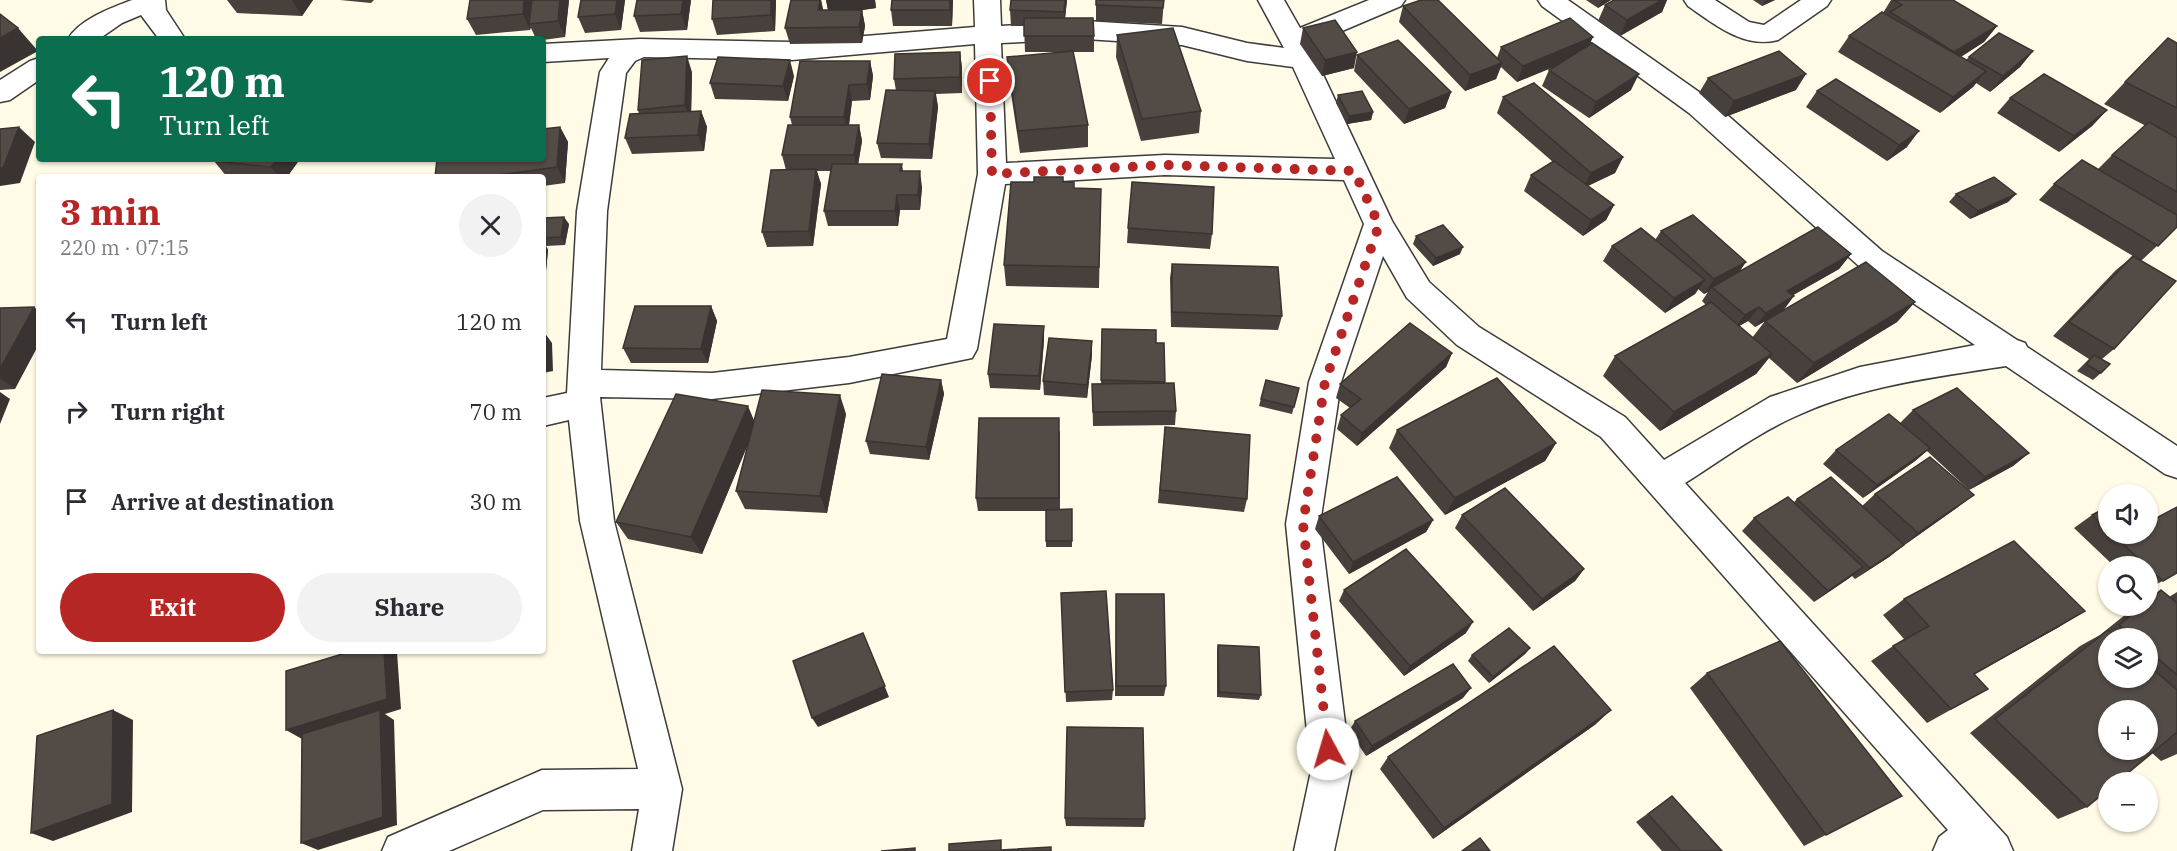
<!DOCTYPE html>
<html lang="en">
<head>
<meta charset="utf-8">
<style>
	body { margin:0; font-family:"IBM Plex Serif",serif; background:#f2f2f3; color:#2b2b33; height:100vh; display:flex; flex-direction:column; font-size:22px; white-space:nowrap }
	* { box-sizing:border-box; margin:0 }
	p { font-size:20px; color:#7c7c81 }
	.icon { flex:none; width:33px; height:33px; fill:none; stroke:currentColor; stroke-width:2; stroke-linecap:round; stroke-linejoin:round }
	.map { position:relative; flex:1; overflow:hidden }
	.details { position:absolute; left:36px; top:174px; width:510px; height:480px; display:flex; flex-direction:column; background:#fff; border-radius:6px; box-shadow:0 2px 4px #0004 }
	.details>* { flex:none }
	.guide { position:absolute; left:36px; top:36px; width:510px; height:126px; border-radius:6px; box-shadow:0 2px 4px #0004; background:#0b6e4f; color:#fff; overflow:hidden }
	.fabs { position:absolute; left:2098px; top:484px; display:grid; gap:12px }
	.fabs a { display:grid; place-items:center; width:60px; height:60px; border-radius:50%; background:#fff; box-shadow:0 2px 4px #0004; font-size:30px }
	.pin { position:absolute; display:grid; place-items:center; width:51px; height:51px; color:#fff; margin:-26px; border:3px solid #fff; border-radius:50%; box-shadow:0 2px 6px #0007 }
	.me { position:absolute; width:66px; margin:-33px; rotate:354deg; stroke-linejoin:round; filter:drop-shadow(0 0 4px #0008) }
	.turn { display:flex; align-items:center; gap:21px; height:126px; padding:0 24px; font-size:27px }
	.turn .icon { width:78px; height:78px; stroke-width:2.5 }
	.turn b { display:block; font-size:42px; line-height:51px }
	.round { display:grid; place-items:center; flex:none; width:63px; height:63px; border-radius:32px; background:#f2f2f3 }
	.headline { display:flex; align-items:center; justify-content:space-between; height:102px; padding:0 24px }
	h1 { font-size:36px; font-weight:800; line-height:45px; color:#b62625 }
	.primary-button { display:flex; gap:12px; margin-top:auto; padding:12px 24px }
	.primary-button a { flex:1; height:69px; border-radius:36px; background:#b62625; color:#fff; font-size:24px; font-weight:800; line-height:69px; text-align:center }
	.primary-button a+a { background:#f2f2f3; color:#2b2b33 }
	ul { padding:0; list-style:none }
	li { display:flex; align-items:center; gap:18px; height:90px; padding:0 24px }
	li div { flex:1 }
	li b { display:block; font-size:22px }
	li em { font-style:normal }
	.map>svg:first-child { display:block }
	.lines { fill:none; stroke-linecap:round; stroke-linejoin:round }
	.minor-casing { stroke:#3c3c3c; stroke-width:3 }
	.minor { fill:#fff; fill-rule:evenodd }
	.wall { fill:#47403c; fill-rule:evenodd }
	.shaded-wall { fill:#393431 }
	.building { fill:#524b46; stroke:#393431; stroke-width:1.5; fill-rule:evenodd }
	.route { stroke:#b62625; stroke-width:10; stroke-dasharray:0 18 }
</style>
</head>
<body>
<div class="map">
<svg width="2177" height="851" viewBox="0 0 2177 851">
	<rect width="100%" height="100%" fill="#fffbe6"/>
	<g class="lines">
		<g class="minor-casing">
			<g id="minor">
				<path d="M132,0H165L166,10L185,39H159L141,15L122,23L99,39H68C80,19 111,8 132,0Z"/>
				<path d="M974,0H1000L1001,26L1085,21L1182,27L1247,43L1284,48L1258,0H1284L1300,28L1369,0H1405L1401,6L1309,45L1392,221L1429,282L1479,327L1625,417L1664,460L1770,397L1860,367L1975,345L1860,267L1689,113L1542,6L1538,0H1568L1709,99L1882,251L2017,340L2025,343L2027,347L2177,446V478L2165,474L2006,366C1935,377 1859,386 1794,417C1756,434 1720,461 1685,483L2007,837L2013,851H1933L1939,837L1948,830L1601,437L1457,345L1407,298L1383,256L1341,382L1320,524L1351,771L1334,851H1294L1311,771L1286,524L1309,382L1364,224L1344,180L1165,175L1005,184L977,349L972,358L849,383L712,399L600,397L614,521L682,789L672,851H632L639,809L543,810L449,851H382L388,837L542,770L638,769L580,521L569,420L543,426V398L567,393L577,211L600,72L609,58L543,62V44L640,39L792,42L975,27ZM1085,39L1182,45L1247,61L1293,67L1335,159L1165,155L1006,163L1001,43ZM975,44L978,174L947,339L849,357L712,373L601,370L607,211L626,73L635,61L644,57L792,60Z"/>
				<path d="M1684,0H1715L1749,22L1764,25L1801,0H1831L1827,6L1778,40C1744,49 1714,24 1688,6Z"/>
				<path d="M39,58V80L10,100L0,102V80L30,61Z"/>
			</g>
		</g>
		<use href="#minor" class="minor"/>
	</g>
	<g class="wall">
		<path d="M227,0H313L302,16L237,13Z"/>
		<path d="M340,0H374L371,3Z"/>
		<path d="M569,0L565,37L543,40V39H536L531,28L530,30L476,35L467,19Z"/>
		<path d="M581,0H625L621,30L585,33L578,17Z"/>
		<path d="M637,0H691L687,30L640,32L634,16Z"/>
		<path d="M713,0H776L775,31L717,35L712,19Z"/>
		<path d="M791,0H821L823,10H828L826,0H875L876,8L862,10L865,26L862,43L790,44L785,28Z"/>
		<path d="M953,0L952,26H893L891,10Z"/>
		<path d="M1067,0L1065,18L1094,36V52H1073L1088,125V147L1020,153L1009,80L1007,57L1063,52H1025L1024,26H1011L1010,10Z"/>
		<path d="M1164,0L1162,24L1096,21V5Z"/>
		<path d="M1586,0H1611L1598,8Z"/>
		<path d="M1614,0H1667L1662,12L1620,36L1598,21L1605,5Z"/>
		<path d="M1753,0H1775L1762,6Z"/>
		<path d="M1891,0H1953L1997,26L1984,42L1961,57L1966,60L1969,57L2033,51L2020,67L1990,92L1976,83L1973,87L1940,113L1838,52L1849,36L1883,13Z"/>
		<path d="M1403,6L1497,58L1501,47L1590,44L1631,90L1589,118L1542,86L1549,70L1554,67L1517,82L1501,67L1496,79L1465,91L1399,22Z"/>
		<path d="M1303,28L1354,68L1322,76L1300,44Z"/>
		<path d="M1117,35L1201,111L1199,133L1141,141L1116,57Z"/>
		<path d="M2177,43V227L2141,261L2114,349L2102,359L2101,373L2093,380L2077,371L2089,359L2053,336L2116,270L2133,256L2039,200L2054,184L2098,169L2112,155L2146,126L2104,104L2125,82Z"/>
		<path d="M960,52L962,68V93L936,94L938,107L932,159L881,158L877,143L896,91L894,79Z"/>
		<path d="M1357,55L1451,92L1445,108L1404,124L1354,71Z"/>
		<path d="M870,61L873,76L870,100L852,101L849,125H859L862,141L858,164H902L903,171L922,187L920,210H900L898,226H828L824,211L831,171H817L821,184L813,246L767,247L762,232L786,170L782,155L792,125L790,117Z"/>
		<path d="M692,72L691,112L701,111L707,127L704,151L632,154L625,138L639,114L638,110Z"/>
		<path d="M794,76L788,101L715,99L710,83Z"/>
		<path d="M1708,78L1796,90L1725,117L1699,93Z"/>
		<path d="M1817,91L1907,147L1887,161L1806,107Z"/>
		<path d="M1338,95L1373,112L1371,120L1347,124L1336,103Z"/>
		<path d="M1503,97L1623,157L1615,173L1588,186L1614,205L1606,220L1583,236L1524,191L1531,175L1553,162L1497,113Z"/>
		<path d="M2010,98L2107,110L2092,126L2059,152L1997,113Z"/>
		<path d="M560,127L568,142L565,183L543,186V177H435Z"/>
		<path d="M300,159L287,177H227L214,161Z"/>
		<path d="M1063,182H1074V188L1101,189L1099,288L1006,286L1004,265Z"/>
		<path d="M1956,194H2016L2008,202L1970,219L1949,202Z"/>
		<path d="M543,218L569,224L565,245L546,246L548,250L543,302Z"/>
		<path d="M1128,228L1212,234L1210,249L1127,243Z"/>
		<path d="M1661,231L1741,270L1851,254L1839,269L1793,295L1783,310L1915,302L1897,322L1797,383L1769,358L1756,374L1660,431L1603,376L1615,356L1706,305L1702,301L1708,292L1704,294L1698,289L1695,294L1665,313L1603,261L1612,246L1655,240ZM1748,321L1755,327L1765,321L1752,338L1739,326Z"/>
		<path d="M1416,236L1460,254L1433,266L1413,244Z"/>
		<path d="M1172,264L1282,316L1278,330L1171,327L1170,278Z"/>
		<path d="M711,306L717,321L708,363H631L623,348Z"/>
		<path d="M0,308L15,389L0,390Z"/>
		<path d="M1044,326V340L1040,390L990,388L988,374Z"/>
		<path d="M1102,329L1156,343H1164L1165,383L1176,411L1175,425L1093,426L1092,384H1101Z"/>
		<path d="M1452,353L1446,367L1357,446L1337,429L1341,415L1350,408L1336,398L1340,384Z"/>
		<path d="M1092,355L1087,398L1044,395L1043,381Z"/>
		<path d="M941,380L944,394L929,460L870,454L866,441Z"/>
		<path d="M1266,380L1299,388L1292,414L1259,406Z"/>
		<path d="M1913,410L2029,453L2013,466L1969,490L1927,451L1915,461L1863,498L1823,464L1836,450L1900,423Z"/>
		<path d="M846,414L827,513L745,509L736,491L748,444L702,554L628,539L616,522L754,421Z"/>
		<path d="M1165,427L1247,499L1244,512L1158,503Z"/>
		<path d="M1397,430L1556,443L1545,461L1445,515L1389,448Z"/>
		<path d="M1060,431V510L1072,509V547H1046V511H978L976,498Z"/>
		<path d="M1875,494L1958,507L1903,546L1889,557L1855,579L1852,576L1814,602L1742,531L1754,518L1794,502L1797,499L1862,506Z"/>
		<path d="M2109,506V534H2148L2177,573L2148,589V567H2115L2074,528L2092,515Z"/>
		<path d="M1462,515L1584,569L1575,581L1533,611L1455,528Z"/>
		<path d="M1319,516L1433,520L1426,532L1349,574L1315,529Z"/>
		<path d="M1344,590L1466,633L1404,676L1339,601Z"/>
		<path d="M2161,590L2169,597L2177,592V754L2161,761L2152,753L2087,807L2058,819L1970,733L2080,646L2100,635L2136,606H2148V598ZM2109,639H2148V678Z"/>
		<path d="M1061,593L1113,690L1112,700L1066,702Z"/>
		<path d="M1116,594L1166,686L1164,696H1115Z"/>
		<path d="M1904,599L2059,627L1974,674L1988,689L1927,723L1871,661L1893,646L1904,639L1883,615Z"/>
		<path d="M1218,645L1261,695L1259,700L1217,697V650Z"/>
		<path d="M1530,648L1525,654L1489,683L1468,661L1472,655Z"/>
		<path d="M1707,673L1902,796L1804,846L1690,688Z"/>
		<path d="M1463,698L1366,756L1349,731L1355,721Z"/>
		<path d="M1596,724L1433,839L1380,769L1388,757Z"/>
		<path d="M1672,796L1722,851H1662L1636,822Z"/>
		<path d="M1065,818L1145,819L1144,827L1066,826Z"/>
	</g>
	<g class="shaded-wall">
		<path d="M292,0H313L302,16Z"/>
		<path d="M524,0H534L529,24L530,30L523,14Z"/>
		<path d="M560,0H569L565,37L558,21Z"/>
		<path d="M617,0H625L621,30L615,14Z"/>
		<path d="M683,0H691L687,30L681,14Z"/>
		<path d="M771,0H776L775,31L771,15Z"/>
		<path d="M820,0H821L824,14L818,10Z"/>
		<path d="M826,0H875L876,8L829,15Z"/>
		<path d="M950,0H953L952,26L950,10Z"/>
		<path d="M1065,0H1067L1064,28V12Z"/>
		<path d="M1602,0H1611L1598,8Z"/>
		<path d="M1662,0H1667L1662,12L1620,36L1627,20Z"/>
		<path d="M1766,0H1775L1762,6Z"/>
		<path d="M862,10L865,26L862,43L859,27Z"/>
		<path d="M1997,26L1984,42L1942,68L1954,52Z"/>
		<path d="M18,28L38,51L0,72V38Z"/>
		<path d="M1593,37L1586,53L1517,82L1523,66Z"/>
		<path d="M2033,51L2020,67L1990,92L2003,76Z"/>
		<path d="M960,52L962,68V93L960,77Z"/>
		<path d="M1357,52L1354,68L1322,76L1325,60Z"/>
		<path d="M687,56L692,72L691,121L685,105Z"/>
		<path d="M790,60L794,76L788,101L783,86Z"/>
		<path d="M870,61L873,76L870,100L867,84Z"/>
		<path d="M1502,63L1496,79L1465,91L1470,75Z"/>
		<path d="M1986,71L1973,87L1940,113L1953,97Z"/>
		<path d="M1639,74L1631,90L1589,118L1596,102Z"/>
		<path d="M1806,74L1796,90L1725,117L1734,101Z"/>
		<path d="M849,85L852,101L848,132L844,117Z"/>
		<path d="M935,91L938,107L932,159L929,144Z"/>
		<path d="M1451,92L1445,108L1404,124L1409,109Z"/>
		<path d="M2107,110L2092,126L2059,152L2074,136Z"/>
		<path d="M701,111L707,127L704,151L698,135Z"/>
		<path d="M1373,112L1371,120L1347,124L1349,116Z"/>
		<path d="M859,125L862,141L857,171L854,155Z"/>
		<path d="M19,127L35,142L20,183L0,186V168Z"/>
		<path d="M560,127L568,142L565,183L557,167Z"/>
		<path d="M1919,131L1907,147L1887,161L1899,145Z"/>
		<path d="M1623,157L1615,173L1583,188L1591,173Z"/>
		<path d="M277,159H300L287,177H279L271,167Z"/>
		<path d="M816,169L821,184L813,246L809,231Z"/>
		<path d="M920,171L922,187L920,210L918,195Z"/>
		<path d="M2016,194L2008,202L1970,219L1978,211Z"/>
		<path d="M897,195L900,210L898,226L895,211Z"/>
		<path d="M1614,205L1606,220L1583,236L1591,220Z"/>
		<path d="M564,217L569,224L565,245L561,237Z"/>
		<path d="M543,241L548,250L543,302Z"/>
		<path d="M1463,247L1460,254L1433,266L1436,258Z"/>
		<path d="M1851,254L1839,269L1776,305L1787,291Z"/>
		<path d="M1746,262L1736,277L1712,287L1708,292L1704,294L1714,279Z"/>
		<path d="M1705,280L1695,294L1665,313L1674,298Z"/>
		<path d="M1794,296L1783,311L1755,327L1766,313Z"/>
		<path d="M1915,302L1897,322L1797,383L1814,363Z"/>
		<path d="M711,306L717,321L708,363L701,349Z"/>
		<path d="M34,307L39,311V344L15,389L0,378V369Z"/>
		<path d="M1759,307L1748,321L1734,329L1745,315Z"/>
		<path d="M543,318L544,332L552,343L553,371L543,373Z"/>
		<path d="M1044,326V340L1040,390L1039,376Z"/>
		<path d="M1092,341V355L1087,398V385Z"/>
		<path d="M1452,353L1446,367L1357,446L1362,433Z"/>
		<path d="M1772,354L1756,374L1660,431L1674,412Z"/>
		<path d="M941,380L944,394L929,460L926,447Z"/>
		<path d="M0,392L10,399L0,424Z"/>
		<path d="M840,395L846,414L827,513L820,496Z"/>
		<path d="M748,406L756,425L702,554L691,537Z"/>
		<path d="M1556,443L1545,461L1445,515L1455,498Z"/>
		<path d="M1930,448L1915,461L1863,498L1877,485Z"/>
		<path d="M2029,453L2013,466L1969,490L1985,477Z"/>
		<path d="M1974,495L1958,507L1903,546L1918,533Z"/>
		<path d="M1433,520L1426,532L1349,574L1353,562Z"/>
		<path d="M1904,545L1889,557L1855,579L1870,568Z"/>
		<path d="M1863,567L1848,579L1814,602L1828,591Z"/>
		<path d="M1584,569L1575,581L1533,611L1542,599Z"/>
		<path d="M2085,611L2059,627L1950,688L1974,674Z"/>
		<path d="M1473,622L1466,633L1404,676L1410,666Z"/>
		<path d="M863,633L889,697L818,727L812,718Z"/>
		<path d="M1530,648L1525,654L1489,683L1493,677Z"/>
		<path d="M384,651H396L397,652L401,709L385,714L394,720L397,825L318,850L301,843L302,739L286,730Z"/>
		<path d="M1471,688L1463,698L1366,756L1372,746Z"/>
		<path d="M113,710L133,720L132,812L53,841L31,833Z"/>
		<path d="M1611,710L1596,724L1433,839L1444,828Z"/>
	</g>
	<g class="building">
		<path d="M470,0H524L523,14L467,19Z"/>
		<path d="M532,0H560L558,21L529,24Z"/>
		<path d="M581,0H617L615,14L578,17Z"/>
		<path d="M637,0H683L681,14L634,16Z"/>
		<path d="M713,0H771V15L712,19Z"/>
		<path d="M791,0H820L818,10H862L859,27L785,28Z"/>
		<path d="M892,0H950V10H891Z"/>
		<path d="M1011,0H1065L1064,12L1010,10Z"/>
		<path d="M1096,0H1164L1163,8L1096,5Z"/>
		<path d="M1421,0H1438L1502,63L1470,75L1403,6Z"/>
		<path d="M1614,0H1662L1627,20L1605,5Z"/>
		<path d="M1894,0H1953L1997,26L1954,52L1890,12L1902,5Z"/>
		<path d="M1882,12L1986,71L1953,97L1849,36Z"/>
		<path d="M0,14L18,28L0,38Z"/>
		<path d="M1024,18H1093L1094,36H1024Z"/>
		<path d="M1570,18L1593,37L1523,66L1501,47Z"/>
		<path d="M1335,20L1357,52L1325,60L1303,28Z"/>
		<path d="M1173,28L1201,111L1142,119L1117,35Z"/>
		<path d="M1999,33L2033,51L2003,76L1969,57Z"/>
		<path d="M2168,38L2177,43V108L2125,82Z"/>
		<path d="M1398,40L1451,92L1409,109L1357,55Z"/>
		<path d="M1592,43L1639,74L1596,102L1549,70Z"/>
		<path d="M1073,51L1088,125L1018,131L1007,57Z"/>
		<path d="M1779,51L1806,74L1734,101L1708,78Z"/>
		<path d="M960,52V77L894,79L895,54Z"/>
		<path d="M687,56L685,105L638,110L642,60Z"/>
		<path d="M718,57L790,60L783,86L710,83Z"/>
		<path d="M800,61H870L867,84L849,85L844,117H790Z"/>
		<path d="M2044,74L2107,110L2074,136L2010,98Z"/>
		<path d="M1836,79L1919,131L1899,145L1817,91Z"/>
		<path d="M1534,83L1623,157L1591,173L1503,97Z"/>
		<path d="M886,90L935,91L929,144L877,143Z"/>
		<path d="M1362,91L1373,112L1349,116L1338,95Z"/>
		<path d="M701,111L698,135L625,138L630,114Z"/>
		<path d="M2149,122L2177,138V192L2112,155Z"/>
		<path d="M788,125H859L854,155H782Z"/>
		<path d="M19,127L3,168H0V129Z"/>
		<path d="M560,127L557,167L484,177H435L437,159H543V129Z"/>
		<path d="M216,159H277L271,167L214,161Z"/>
		<path d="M2082,160L2177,215V227L2158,246L2054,184Z"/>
		<path d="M1554,161L1614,205L1591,220L1531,175Z"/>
		<path d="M832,164H902L900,171H920L918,195H897L895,211H824Z"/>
		<path d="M816,169L809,231L762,232L771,170Z"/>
		<path d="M1034,177H1063V182H1074V188L1101,189L1099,267L1004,265L1011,182H1034Z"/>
		<path d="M1994,177L2016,194L1978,211L1956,194Z"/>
		<path d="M1132,182L1214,187L1212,234L1128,228Z"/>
		<path d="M1693,215L1746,262L1714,279L1661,231Z"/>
		<path d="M564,217L561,237L543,238V218Z"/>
		<path d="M1443,225L1463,247L1436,258L1416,236Z"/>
		<path d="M1818,227L1851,254L1787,291L1794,296L1766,313L1759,307L1745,315L1712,287Z"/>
		<path d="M1641,228L1705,280L1674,298L1612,246Z"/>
		<path d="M2133,256L2176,281L2114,349L2069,322Z"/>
		<path d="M1866,262L1915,302L1814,363L1765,321Z"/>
		<path d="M1172,264L1278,267L1282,316L1172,312Z"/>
		<path d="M1711,302L1772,354L1674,412L1615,356Z"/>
		<path d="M635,306H711L701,349L623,348Z"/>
		<path d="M34,307L0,369V308Z"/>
		<path d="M1410,323L1452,353L1362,433L1341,415L1361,399L1340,384Z"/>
		<path d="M994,324L1044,326L1039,376L988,374Z"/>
		<path d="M1102,329L1156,330V343H1164L1165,382L1101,380Z"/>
		<path d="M1049,338L1092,341L1087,385L1043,381Z"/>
		<path d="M2094,355L2110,364L2101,373L2086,364Z"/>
		<path d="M882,374L941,380L926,447L866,441Z"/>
		<path d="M1497,378L1556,443L1455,498L1397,430Z"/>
		<path d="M1266,380L1299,388L1294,407L1261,399Z"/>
		<path d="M1174,383L1176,411L1093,412L1092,384Z"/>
		<path d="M1957,388L2029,453L1985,477L1913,410Z"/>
		<path d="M762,390L840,395L820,496L736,491Z"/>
		<path d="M676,394L748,406L691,537L616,522Z"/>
		<path d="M1889,414L1930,448L1877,485L1836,450Z"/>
		<path d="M979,418H1059V498H976Z"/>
		<path d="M1165,427L1250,435L1247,499L1160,490Z"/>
		<path d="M1930,457L1974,495L1918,533L1875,494Z"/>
		<path d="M1397,477L1433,520L1353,562L1319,516Z"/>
		<path d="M1831,477L1904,545L1870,568L1797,499Z"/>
		<path d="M1505,488L1584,569L1542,599L1462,515Z"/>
		<path d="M1788,497L1863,567L1828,591L1754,518Z"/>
		<path d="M2109,506V531L2092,515Z"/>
		<path d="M2177,507V573L2163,581L2112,534H2148V521L2149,522Z"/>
		<path d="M1072,509V541H1046V510Z"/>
		<path d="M2014,541L2085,611L1974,674L1988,689L1951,709L1893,646L1929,626L1904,599Z"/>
		<path d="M1406,549L1473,622L1410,666L1344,590Z"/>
		<path d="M2161,590L2177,603V675L2148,650V639H2135L2119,625L2142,606H2148V601Z"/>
		<path d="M1106,591L1113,690L1065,692L1061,593Z"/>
		<path d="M1116,594H1164L1166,686H1116Z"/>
		<path d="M1509,628L1530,648L1493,677L1472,655Z"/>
		<path d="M2108,630L2118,639H2109V678H2148V665L2177,690V734L2176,733L2116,783H2109V789L2087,807L1995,719ZM2109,711H2148V750H2109Z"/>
		<path d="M863,633L885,686L812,718L793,661Z"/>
		<path d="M1780,641L1902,796L1826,835L1707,673Z"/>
		<path d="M1218,645L1259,647L1261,695L1219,692Z"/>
		<path d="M1554,646L1611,710L1444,828L1388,757Z"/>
		<path d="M352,651H384L387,699L286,730V671Z"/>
		<path d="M1453,664L1471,688L1372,746L1355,721Z"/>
		<path d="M113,710L112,804L31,833L37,736Z"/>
		<path d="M380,710L383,817L301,843L302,734Z"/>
		<path d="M1067,727L1143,728L1145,819L1065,818Z"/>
		<path d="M1672,796L1722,851H1681L1648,814Z"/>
		<path d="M1480,838L1490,851H1462Z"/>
		<path d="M1001,840V850L1051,847V851H949V844Z"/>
		<path d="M915,848V851H881Z"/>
	</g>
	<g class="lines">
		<path class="route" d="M990,81L992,174L1165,165L1354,171L1379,225L1325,382L1303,524L1328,749"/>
	</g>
</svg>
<div class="fabs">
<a><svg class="icon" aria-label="sound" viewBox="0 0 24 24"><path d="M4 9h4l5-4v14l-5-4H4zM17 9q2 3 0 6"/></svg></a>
<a><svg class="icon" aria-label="search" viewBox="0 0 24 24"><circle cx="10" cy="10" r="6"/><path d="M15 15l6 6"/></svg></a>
<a><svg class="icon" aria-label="layers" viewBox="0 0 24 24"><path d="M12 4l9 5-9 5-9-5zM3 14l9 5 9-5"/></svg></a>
<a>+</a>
<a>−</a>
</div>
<div class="pin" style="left:990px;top:81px;background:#d93025"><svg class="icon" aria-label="arrive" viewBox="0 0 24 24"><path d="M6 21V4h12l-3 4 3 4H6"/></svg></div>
<svg class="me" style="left:1328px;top:749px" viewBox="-20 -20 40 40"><circle r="19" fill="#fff"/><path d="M0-13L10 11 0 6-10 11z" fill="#b62625"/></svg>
<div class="guide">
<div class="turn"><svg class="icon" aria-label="left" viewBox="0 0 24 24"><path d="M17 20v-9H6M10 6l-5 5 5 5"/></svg><div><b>120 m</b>Turn left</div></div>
</div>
<section class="details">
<div class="headline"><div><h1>3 min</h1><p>220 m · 07:15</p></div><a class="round"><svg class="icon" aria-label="close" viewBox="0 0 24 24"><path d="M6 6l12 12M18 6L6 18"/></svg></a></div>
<ul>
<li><svg class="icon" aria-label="left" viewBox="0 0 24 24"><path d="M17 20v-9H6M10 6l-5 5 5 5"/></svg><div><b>Turn left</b></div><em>120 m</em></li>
<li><svg class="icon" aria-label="right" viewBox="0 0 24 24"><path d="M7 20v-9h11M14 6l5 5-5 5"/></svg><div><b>Turn right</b></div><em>70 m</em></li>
<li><svg class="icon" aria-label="arrive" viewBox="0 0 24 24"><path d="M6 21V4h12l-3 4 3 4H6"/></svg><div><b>Arrive at destination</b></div><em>30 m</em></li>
</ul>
<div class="primary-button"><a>Exit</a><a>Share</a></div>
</section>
</div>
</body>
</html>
